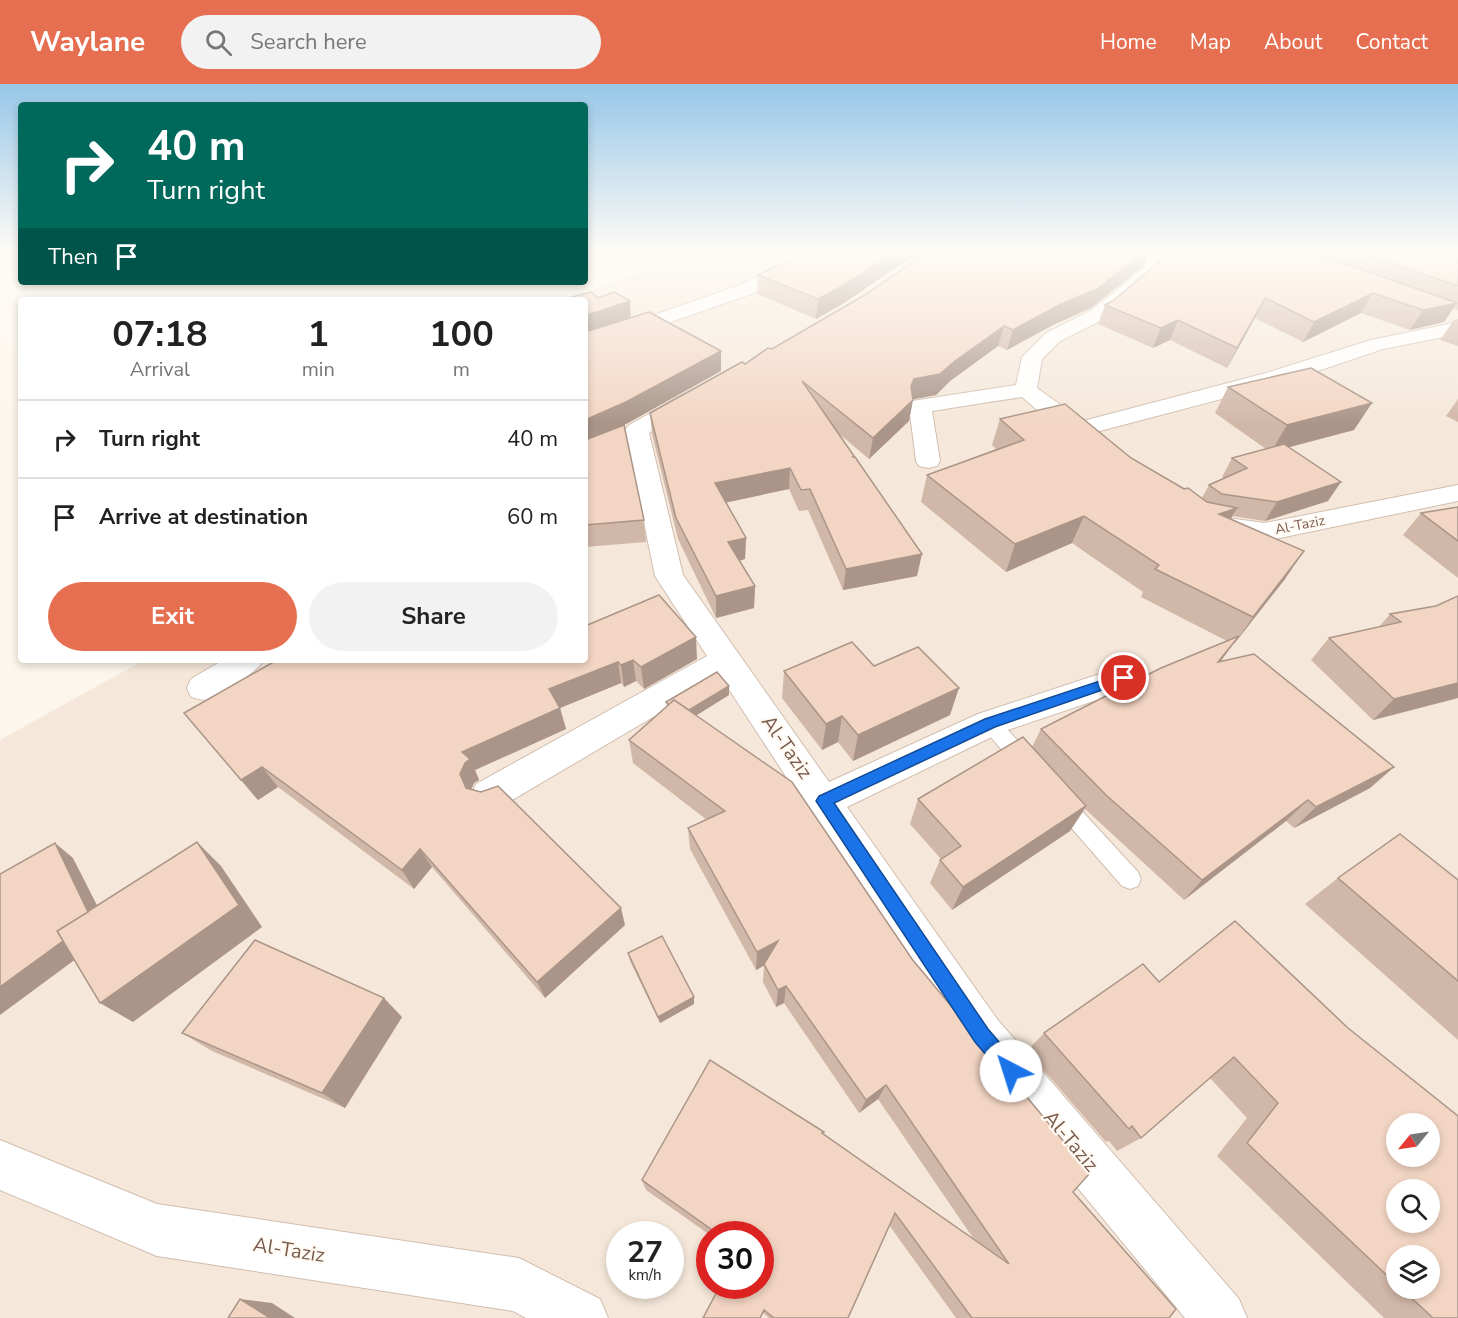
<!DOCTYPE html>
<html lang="en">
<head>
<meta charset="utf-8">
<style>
	body { margin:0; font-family:"Nunito Sans",sans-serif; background:#f2f2f2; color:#222; height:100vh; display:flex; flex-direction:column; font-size:22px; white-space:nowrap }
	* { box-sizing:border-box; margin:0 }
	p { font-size:20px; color:#767676 }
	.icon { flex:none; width:33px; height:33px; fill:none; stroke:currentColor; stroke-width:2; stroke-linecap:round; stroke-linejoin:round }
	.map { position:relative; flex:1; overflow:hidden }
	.side { position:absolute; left:18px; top:213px; width:570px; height:366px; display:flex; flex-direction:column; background:#fff; border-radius:6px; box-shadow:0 3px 9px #0003 }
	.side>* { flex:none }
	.top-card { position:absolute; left:18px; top:18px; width:570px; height:183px; border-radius:6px; box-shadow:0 3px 9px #0003; background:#00695c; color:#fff; overflow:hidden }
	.needle { width:39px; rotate:240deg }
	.tools { position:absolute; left:1386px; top:1029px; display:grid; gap:12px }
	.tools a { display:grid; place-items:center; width:54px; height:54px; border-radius:50%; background:#fff; box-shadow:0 3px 9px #0003; font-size:30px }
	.speed { position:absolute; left:606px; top:1137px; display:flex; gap:12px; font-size:30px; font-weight:700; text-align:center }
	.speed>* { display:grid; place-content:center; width:78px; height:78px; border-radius:50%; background:#fff; box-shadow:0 3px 9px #0003; line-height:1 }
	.speed small { font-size:15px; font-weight:400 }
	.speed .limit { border:9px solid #d22; background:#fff; color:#111 }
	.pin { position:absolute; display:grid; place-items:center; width:51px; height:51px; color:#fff; margin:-26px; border:3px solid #fff; border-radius:50%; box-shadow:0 2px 6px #0007 }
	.me { position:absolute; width:66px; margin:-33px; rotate:320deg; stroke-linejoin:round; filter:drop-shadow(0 0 4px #0008) }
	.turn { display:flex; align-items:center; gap:21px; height:126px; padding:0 30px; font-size:27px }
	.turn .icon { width:78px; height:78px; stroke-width:2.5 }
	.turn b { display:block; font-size:42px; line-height:51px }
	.then { display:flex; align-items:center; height:57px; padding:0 30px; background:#0003; gap:12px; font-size:22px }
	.eta { display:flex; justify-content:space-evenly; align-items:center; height:102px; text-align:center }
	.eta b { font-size:36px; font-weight:700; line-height:42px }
	.action { display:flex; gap:12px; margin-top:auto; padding:12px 30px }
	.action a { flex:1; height:69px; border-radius:36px; background:#e76f51; color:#fff; font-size:24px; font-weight:700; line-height:69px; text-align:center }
	.action a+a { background:#f2f2f2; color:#222 }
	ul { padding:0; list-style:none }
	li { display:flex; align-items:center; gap:18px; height:78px; padding:0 30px; border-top:2px solid #e0e0e0 }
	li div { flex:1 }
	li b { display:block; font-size:22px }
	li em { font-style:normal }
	header { display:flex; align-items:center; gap:36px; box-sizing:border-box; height:84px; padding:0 30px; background:#e76f51; color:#fff }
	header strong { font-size:28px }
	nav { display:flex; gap:33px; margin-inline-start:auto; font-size:21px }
	.search { width:420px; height:54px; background:#f2f2f2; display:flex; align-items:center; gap:15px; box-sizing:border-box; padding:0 21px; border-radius:33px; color:#767676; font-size:22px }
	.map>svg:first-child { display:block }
	.residential { fill:#f5e8da; fill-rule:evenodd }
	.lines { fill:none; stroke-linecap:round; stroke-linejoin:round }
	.service-casing { stroke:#d1beb0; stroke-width:2 }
	.minor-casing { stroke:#d1beb0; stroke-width:2 }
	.service { fill:#fff; fill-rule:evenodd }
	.minor { fill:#fff; fill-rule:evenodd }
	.wall { fill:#d1b7a8; fill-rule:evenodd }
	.shaded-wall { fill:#aa9588 }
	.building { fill:#f3d5c3; stroke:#aa9588; stroke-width:1.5; fill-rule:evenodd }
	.route { fill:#1a73e8; stroke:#114b97; stroke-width:1.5 }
	.labels { text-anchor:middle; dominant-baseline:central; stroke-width:4.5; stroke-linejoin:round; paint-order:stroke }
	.far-street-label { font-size:14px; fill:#7a5c4d; stroke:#fffaf3 }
	.near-street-label { font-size:20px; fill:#7a5c4d; stroke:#fffaf3 }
</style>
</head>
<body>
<header>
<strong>Waylane</strong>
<div class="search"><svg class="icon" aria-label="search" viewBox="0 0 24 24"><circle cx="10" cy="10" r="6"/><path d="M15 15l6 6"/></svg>Search here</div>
<nav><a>Home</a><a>Map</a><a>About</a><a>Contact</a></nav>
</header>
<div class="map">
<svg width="1458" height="1234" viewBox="0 0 1458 1234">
	<rect width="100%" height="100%" fill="#fdf6ec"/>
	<path class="residential" d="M694,168H1458V1234H0V656L144,576H585V216H567ZM1396,1040H1430V1072H1396ZM1396,1106H1430V1138H1396ZM620,1150H670V1202H620ZM710,1150H760V1202H710ZM1396,1172H1430V1204H1396Z"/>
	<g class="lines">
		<g class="service-casing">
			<g id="service">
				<path d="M990,632L997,634L1033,674L1036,680L1033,686L1026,688L1019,686L983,644L981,639L983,634Z"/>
				<path d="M1061,710L1068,712L1138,788L1141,795L1138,802L1130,805L1122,802L1054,724L1051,718L1054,712Z"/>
			</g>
		</g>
		<g class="minor-casing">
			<g id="minor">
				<path d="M788,168L804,174L807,178L797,189L754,209L585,268V255L740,201L785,181L787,179L779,173L782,169Z"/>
				<path d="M1147,168H1164L1162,186L1159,190L1106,234L1060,257L1042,275L1037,304L1083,337L1266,289L1371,256L1458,238V250L1383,265L1282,299L1096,348L1093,355C1072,360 1039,327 1022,313L932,327L940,377L937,382L928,384L919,382L916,377L909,322L912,317L1016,301L1022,273L1046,249L1092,226L1144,184Z"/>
				<path d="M690,309L698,311L701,316L698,321L649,349L683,491L829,698L978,630L1124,582L1135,585L1140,594L1135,603L1002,648L847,723L997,935L1239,1215L1247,1234H1185L965,967L721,593L502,722L489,726L476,722L471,711L476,700L707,572L655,492L625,346L629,341L682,311Z"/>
				<path d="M1458,401V417L1265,457L1203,446L1199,440L1203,434L1212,432L1265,439Z"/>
				<path d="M223,576H264C257,588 220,613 205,616C201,616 196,614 191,613L187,604L191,595Z"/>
				<path d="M0,1056L157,1120L519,1174L600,1215L608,1234H526L513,1227L157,1172L0,1106Z"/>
			</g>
		</g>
		<use href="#service" class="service"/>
		<use href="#minor" class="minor"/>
	</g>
	<g class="wall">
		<path d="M1166,168H1458V226L1453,224L1444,238L1410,246L1361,229L1303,258L1255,234L1227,284L1170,256L1153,264L1098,240L1105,221L1114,216L1165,174Z"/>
		<path d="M907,176L844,219L816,235L757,210L758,191Z"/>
		<path d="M1142,183L1091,224L1053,241L1007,266L998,262L950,297L936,311L913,315L909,337L869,375L838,349L854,372V373L917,492L843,506L808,426L799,427L789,405L726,418L746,454L745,475L740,477L755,502L754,524L716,534L678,455L652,350L650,329L772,265L863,212Z"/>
		<path d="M598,214L721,287L624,341L644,436L646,458L585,463V216Z"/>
		<path d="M1458,235V262L1440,256L1454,236Z"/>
		<path d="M1228,303L1354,346L1289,363L1328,417L1265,437L1232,432L1231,435L1285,495L1234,560H1233L1220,578L1394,683L1370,704L1294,744L1286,737L1184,816L1085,725L1070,747L952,826L930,799L940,776L941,775L910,740L918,715L1032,663L1041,645L1227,557L1141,513L1143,508L1072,459L1006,488L921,418L927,391L996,365L992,361L1000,335L1131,374L1202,414L1209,401L1224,394L1222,393L1232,374L1266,365L1215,329Z"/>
		<path d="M1458,315V338L1446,332Z"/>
		<path d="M1458,423V494L1403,451L1421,429Z"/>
		<path d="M1436,522L1458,614L1373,636L1311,576L1329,554L1379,543L1390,530Z"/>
		<path d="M697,575L644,605L636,597L624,603L621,599L560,624L566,645L475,686L479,696L474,699L471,706L625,841L545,914L432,783L414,805L278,703L258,716L184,629L277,576Z"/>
		<path d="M874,582L950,631L853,677L838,658L822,666L782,614L784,587Z"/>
		<path d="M729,611L696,631L912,875L1073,1108L1169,1234H956L889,1141L848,1234H769L763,1229L760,1150L710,1151L646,1106L642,1096L824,1048L823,1050L973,1154L878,1015L859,1029L784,919L776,923L763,898L764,882L756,886L690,765L688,744L707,736L633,679L629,656L667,623L666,618Z"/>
		<path d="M1338,794L1458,796V956L1305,820Z"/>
		<path d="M628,869L694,913V920L660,939L630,877Z"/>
		<path d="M1159,898L1348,944L1458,1234H1384L1217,1072L1247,1034L1210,994L1141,1054L1117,1067L1109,1057L1106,1058L1027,967L1044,949ZM1396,1172L1430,1204H1396Z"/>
		<path d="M402,933L345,1024L212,967L182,949Z"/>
	</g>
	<g class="shaded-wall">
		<path d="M895,168H925L907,176L844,219L816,235L818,215Z"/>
		<path d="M1144,168H1148L1142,183L1091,224L1053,241L1007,266L1013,246Z"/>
		<path d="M1373,209L1361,229L1303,258L1314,238Z"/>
		<path d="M1265,214L1255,234L1227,284L1237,264Z"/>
		<path d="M630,217L631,236L585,253V232Z"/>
		<path d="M1457,219L1444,238L1410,246L1423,226Z"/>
		<path d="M1178,236L1170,256L1153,264L1161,244Z"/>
		<path d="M1004,242L998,262L950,297L936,311L910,316H913L909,337L869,375L873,354L911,302L914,295L955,277Z"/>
		<path d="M721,267V287L628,339L585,359V336Z"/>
		<path d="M1372,319L1354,346L1271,368L1287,341Z"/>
		<path d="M790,384L789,405L715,421V399Z"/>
		<path d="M1341,398L1328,417L1265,437L1277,418Z"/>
		<path d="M1237,424L1221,452L1219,430Z"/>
		<path d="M1084,432L1072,459L1006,488L1015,460Z"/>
		<path d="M746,454L745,475L728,479V458Z"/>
		<path d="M1304,467L1285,495L1234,560L1253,533Z"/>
		<path d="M922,470L917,492L843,506L846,485Z"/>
		<path d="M755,502L754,524L716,534V512Z"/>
		<path d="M1239,552L1223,574L1202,601L1218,578Z"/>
		<path d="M696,553L697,575L644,605L641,583Z"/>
		<path d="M633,576L636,597L624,603L621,581Z"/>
		<path d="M618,578L621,599L560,624L566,645L475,686L479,696L474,699L469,710L460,690L462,668L549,605Z"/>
		<path d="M1458,599V614L1373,636L1394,615Z"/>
		<path d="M729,602V611L681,641L680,632Z"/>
		<path d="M959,604L950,631L853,677L858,651Z"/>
		<path d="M842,632L838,658L822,666L826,640Z"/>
		<path d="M262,683L278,703L258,716L241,696Z"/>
		<path d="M1394,683L1370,704L1294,744L1316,723Z"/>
		<path d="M1308,716L1286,737L1184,816L1202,796Z"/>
		<path d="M1086,722L1070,747L952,826L963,803Z"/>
		<path d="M197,758L221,782L262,843L133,938L100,919Z"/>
		<path d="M55,759L73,774L111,849L0,931V903Z"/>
		<path d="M420,765L432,783L414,805L402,786Z"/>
		<path d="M621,824L625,841L545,914L537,898Z"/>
		<path d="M778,857L776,875L756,886L757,868Z"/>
		<path d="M786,902L784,919L776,923L778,906Z"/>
		<path d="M694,913V920L660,939L658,933Z"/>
		<path d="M384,914L402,933L345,1024L322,1009Z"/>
		<path d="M886,1001L878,1015L859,1029L866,1016Z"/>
		<path d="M240,1215L272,1219L295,1234H270Z"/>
	</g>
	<g class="building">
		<path d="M804,168H895L846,200L818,215L758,191L799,172Z"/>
		<path d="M928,168H1144L1097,205L1059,221L1013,246L1004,242L955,277L940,290L914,295L911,302L913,316L873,354L802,297L854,372L852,373H855L922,470L846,485L810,405L801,406L790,384L715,399L746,454L728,458L755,502L716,512L676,434L650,329L742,278L745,280L768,264L772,265L863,212Z"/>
		<path d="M1171,168H1294L1349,181L1457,219L1423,226L1373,209L1314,238L1265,214L1237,264L1178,236L1161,244L1105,221L1114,216Z"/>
		<path d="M1356,168H1458V202L1362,169Z"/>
		<path d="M591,208L598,214L614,208L630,217L585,232V216H560Z"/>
		<path d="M649,228L721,267L626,318L585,336V248Z"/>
		<path d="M1311,284L1372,319L1287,341L1228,303Z"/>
		<path d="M1065,320L1131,374L1184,405L1188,404L1207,418L1237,424L1219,430L1304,467L1253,533L1155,485L1159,481L1084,432L1015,460L927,391L1024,356L1000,335Z"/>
		<path d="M624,341L644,436L585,441V356Z"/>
		<path d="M1284,360L1341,398L1277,418L1222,410L1209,401L1247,384L1232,374Z"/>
		<path d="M1458,423V457L1421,429Z"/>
		<path d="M659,511L696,553L641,583L633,576L621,581L618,578L549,605L560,624L462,668L470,675L465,679L460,690L466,704L481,708L498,702L621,824L537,898L420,765L402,786L262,683L241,696L184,629L277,576H585V542Z"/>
		<path d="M1458,512V599L1394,615L1329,554L1401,538L1390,530L1436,522Z"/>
		<path d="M1239,552L1218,578L1254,570L1394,683L1316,723L1308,716L1202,796L1106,711L1041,645L1161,584Z"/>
		<path d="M852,558L874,582L918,563L959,604L858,651L842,632L826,640L784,587Z"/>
		<path d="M717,588L729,602L689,626L674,616L669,621L666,618Z"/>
		<path d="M674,616L792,698L912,875L1090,1089L1073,1108L1176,1225L1169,1234H972L895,1129L848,1234H774L764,1226L760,1234H703L720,1202H760V1150H718L642,1096L710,976L824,1048L822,1049L1009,1180L886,1001L866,1016L786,902L778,906L764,880L778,857L757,868L688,744L725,727L629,656Z"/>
		<path d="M1023,653L1086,722L963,803L940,776L961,762L918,715Z"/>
		<path d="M1400,750L1458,796V897L1338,794Z"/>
		<path d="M197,758L239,821L100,919L57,847Z"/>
		<path d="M55,759L88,828L57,847L63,857L0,903V790Z"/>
		<path d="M1235,837L1348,944L1458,1032V1234H1433L1401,1204H1430V1172H1396V1200L1247,1059L1278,1019L1234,973L1141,1054L1132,1042L1129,1045L1044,949L1143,880L1159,898ZM1396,1040H1430V1072H1396ZM1396,1106H1430V1138H1396Z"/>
		<path d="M662,852L694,913L658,933L628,869Z"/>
		<path d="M255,856L384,914L322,1009L182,949Z"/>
		<path d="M240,1215L270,1234H228Z"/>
	</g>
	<linearGradient id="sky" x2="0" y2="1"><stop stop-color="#97c7e8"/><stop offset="0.49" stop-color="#fefbf6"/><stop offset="1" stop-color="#fefbf6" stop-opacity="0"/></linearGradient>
	<rect width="1458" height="341" fill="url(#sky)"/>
	<path class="route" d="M1124,589L1128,590L1130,594L1128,597L995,643L834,719L988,945L1018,980L1021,987L1018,993L1011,996L1005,993L975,958L816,717L819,712L985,635Z"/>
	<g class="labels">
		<g class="far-street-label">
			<text transform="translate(1300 441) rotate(-11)">Al-Taziz</text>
		</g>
		<g class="near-street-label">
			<text transform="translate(787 663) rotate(55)">Al-Taziz</text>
			<text transform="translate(1071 1057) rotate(50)">Al-Taziz</text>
			<text transform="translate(289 1166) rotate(9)">Al-Taziz</text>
		</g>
	</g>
</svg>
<div class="tools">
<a><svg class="needle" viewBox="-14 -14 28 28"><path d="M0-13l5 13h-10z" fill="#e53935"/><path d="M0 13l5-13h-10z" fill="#767676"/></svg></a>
<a><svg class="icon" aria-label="search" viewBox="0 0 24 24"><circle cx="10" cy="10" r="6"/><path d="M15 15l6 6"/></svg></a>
<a><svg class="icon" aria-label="layers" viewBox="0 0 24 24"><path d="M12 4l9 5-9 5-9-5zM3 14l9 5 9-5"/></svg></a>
</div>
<div class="speed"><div>27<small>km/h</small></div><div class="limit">30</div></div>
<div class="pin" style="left:1124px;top:594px;background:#d93025"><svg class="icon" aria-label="arrive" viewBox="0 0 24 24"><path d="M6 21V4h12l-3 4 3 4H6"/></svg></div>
<svg class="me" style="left:1011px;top:987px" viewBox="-20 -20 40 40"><circle r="19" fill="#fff"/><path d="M0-13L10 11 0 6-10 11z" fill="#1a73e8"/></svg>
<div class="top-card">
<div class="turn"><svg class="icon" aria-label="right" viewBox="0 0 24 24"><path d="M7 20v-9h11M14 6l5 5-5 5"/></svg><div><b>40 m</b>Turn right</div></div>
<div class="then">Then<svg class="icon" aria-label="arrive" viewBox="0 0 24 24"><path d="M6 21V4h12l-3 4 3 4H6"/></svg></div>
</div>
<section class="side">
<div class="eta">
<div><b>07:18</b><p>Arrival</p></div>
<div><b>1</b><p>min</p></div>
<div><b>100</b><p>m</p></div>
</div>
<ul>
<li><svg class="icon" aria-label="right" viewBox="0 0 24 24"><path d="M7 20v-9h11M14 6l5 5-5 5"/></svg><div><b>Turn right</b></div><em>40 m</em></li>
<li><svg class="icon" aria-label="arrive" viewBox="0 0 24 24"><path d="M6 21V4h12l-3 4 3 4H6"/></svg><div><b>Arrive at destination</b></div><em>60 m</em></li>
</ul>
<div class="action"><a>Exit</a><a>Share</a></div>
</section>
</div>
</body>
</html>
